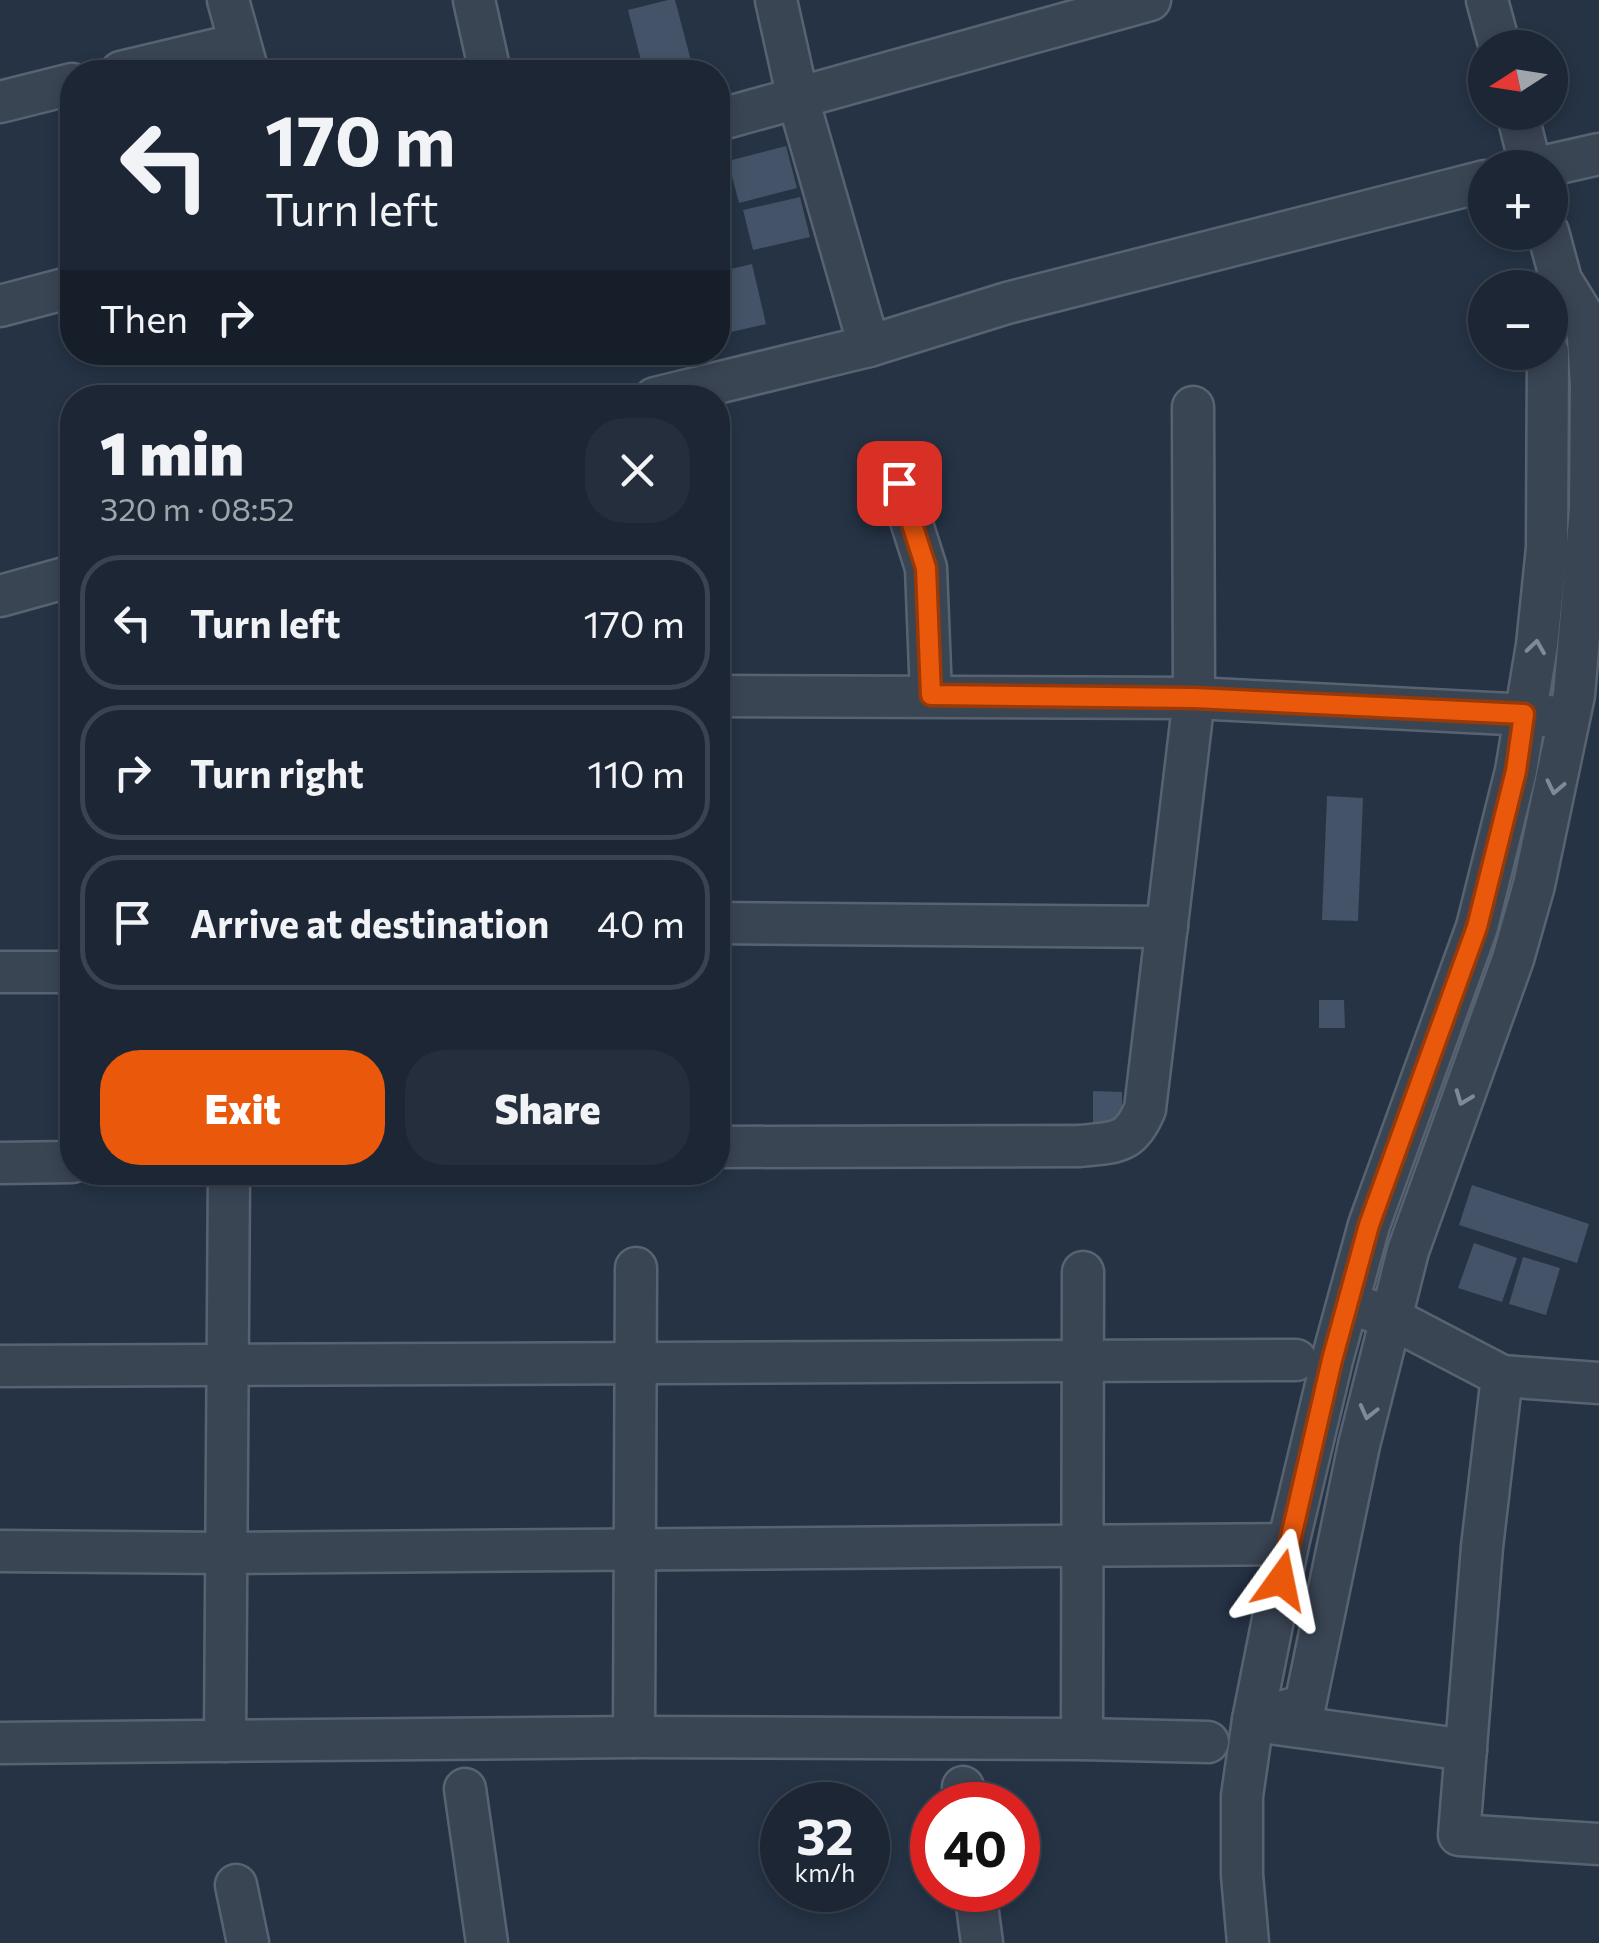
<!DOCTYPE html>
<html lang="en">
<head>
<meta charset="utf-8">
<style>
	body { margin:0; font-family:Commissioner,sans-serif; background:#252e3c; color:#f1f3f6; height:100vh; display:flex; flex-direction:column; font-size:38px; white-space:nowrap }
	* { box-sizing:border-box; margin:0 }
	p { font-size:32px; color:#a0a5ac }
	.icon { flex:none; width:55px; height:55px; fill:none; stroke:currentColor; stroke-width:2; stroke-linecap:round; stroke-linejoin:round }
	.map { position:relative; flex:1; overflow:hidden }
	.side { position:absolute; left:60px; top:385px; width:670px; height:800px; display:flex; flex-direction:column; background:#1c2634; border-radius:40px; box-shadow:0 5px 15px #0003,0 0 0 2px #3a434f }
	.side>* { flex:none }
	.banner { position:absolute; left:60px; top:60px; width:670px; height:305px; border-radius:40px; box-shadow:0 5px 15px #0003,0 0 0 2px #3a434f; background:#1c2634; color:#f1f3f6; overflow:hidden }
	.needle { width:65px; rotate:258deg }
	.tools { position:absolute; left:1468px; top:30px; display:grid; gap:20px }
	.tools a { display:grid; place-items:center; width:100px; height:100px; border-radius:50%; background:#1c2634; box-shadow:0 5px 15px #0003,0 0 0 2px #3a434f; font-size:50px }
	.speed { position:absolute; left:760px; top:1782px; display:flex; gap:20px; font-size:50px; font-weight:700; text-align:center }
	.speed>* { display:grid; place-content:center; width:130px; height:130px; border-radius:50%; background:#1c2634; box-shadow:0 5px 15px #0003,0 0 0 2px #3a434f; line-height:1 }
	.speed small { font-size:25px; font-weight:400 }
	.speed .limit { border:15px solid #d22; background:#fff; color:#111 }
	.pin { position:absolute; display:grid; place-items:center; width:85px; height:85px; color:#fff; margin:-42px; border-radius:20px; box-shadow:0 5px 15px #0006 }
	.me { position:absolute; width:110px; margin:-55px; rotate:12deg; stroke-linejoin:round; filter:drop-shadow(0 0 8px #0008) }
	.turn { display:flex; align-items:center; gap:35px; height:210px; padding:0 40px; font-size:45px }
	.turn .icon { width:130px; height:130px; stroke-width:2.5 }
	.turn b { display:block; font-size:70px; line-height:85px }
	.then { display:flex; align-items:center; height:95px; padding:0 40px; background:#0003; gap:20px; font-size:38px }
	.round { display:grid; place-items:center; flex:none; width:105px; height:105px; border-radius:40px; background:#252e3c }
	.headline { display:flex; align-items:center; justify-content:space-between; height:170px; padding:0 40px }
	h1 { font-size:60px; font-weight:800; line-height:75px }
	.primary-button { display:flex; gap:20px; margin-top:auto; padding:20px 40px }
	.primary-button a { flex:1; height:115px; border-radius:40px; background:#ea580c; color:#fff; font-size:40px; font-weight:800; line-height:115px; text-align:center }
	.primary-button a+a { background:#252e3c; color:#f1f3f6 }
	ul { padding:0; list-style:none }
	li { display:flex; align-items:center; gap:30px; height:135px; margin:0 20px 15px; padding:0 20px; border:5px solid #3a434f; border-radius:40px }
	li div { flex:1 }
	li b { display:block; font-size:38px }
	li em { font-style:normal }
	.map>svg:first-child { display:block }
	.building { fill:#445367 }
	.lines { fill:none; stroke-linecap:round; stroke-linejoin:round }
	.minor-casing { stroke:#586372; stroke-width:45 }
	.minor { stroke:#3a4554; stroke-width:40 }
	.oneway { stroke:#7f8997 }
	.route-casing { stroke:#983908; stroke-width:25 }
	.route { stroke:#ea580c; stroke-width:18 }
</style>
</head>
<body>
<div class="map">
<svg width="1599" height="1943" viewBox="0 0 1599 1943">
	<rect width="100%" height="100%" fill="#253345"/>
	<g class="building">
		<path d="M668,0H675L694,72H644L628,10Z"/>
		<path d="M786,146L797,188L739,203L728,161Z"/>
		<path d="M800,197L810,237L753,250L743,210Z"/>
		<path d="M752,264L766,324L718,335V272Z"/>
		<path d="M1327,796L1363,798L1358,921L1322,920Z"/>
		<path d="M1319,1000H1344L1345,1028H1319Z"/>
		<path d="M1093,1091L1122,1092V1127H1093Z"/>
		<path d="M1472,1185L1589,1224L1577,1263L1459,1225Z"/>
		<path d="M1474,1243L1517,1258L1502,1302L1458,1288Z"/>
		<path d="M1523,1257L1560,1268L1546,1315L1509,1304Z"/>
	</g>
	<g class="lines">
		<g class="minor-casing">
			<g id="minor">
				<path d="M228,0L248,72"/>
				<path d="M474,0L490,72"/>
				<path d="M776,0L798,99L869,346L1007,303L1485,181"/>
				<path d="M1487,0L1500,48"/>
				<path d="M121,72L239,44"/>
				<path d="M0,102L72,84"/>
				<path d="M1517,112L1531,168"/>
				<path d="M718,120L1150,0"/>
				<path d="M1537,168L1599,154"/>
				<path d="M0,306L72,287"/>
				<path d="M655,398L869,346"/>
				<path d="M899,483L926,568L931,695"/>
				<path d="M0,596L72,576"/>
				<path d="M718,696L1194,698L1548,716"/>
				<path d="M718,923L1167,927"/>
				<path d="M0,972H72"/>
				<path d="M718,1147L1080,1146C1116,1142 1130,1145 1145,1109L1194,698L1193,407"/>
				<path d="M0,1163L72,1162"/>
				<path d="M1369,1310L1391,1318L1502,1376L1599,1383"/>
				<path d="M0,1366L1296,1360"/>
				<path d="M1502,1376L1482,1547L1459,1835L1599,1844"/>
				<path d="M0,1551L226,1553L1288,1544"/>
				<path d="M1253,1720L1305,1705L1359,1445L1408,1251L1513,959L1534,885L1574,695L1590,509L1591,385L1587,322L1561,280L1548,232"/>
				<path d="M1262,1722L1466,1750"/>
				<path d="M634,1737L636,1268"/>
				<path d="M1082,1739L1208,1742"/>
				<path d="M225,1741L229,1172"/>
				<path d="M0,1743L634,1737L1082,1739L1083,1272"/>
				<path d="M963,1787L965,1805"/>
				<path d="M465,1789L487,1943"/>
				<path d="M236,1885L248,1943"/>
				<path d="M975,1890L982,1943"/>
				<path d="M1248,1943L1242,1875V1796L1253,1720L1288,1544L1332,1360L1369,1225L1477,927L1516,771L1537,645L1547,548L1548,352"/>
			</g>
		</g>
		<use href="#minor" class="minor"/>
	</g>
	<defs><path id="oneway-chevron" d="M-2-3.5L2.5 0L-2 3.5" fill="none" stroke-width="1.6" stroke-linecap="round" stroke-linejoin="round" transform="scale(2.5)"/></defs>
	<g class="oneway">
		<use href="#oneway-chevron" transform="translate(1536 647) rotate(-82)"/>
		<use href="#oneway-chevron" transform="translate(1555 787) rotate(102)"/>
		<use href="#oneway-chevron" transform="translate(1463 1098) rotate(111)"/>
		<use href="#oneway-chevron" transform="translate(1368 1412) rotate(104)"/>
	</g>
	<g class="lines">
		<g class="route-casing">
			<path id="route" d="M899,483L926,568L931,695L1194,698L1524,714L1516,771L1477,927L1369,1225L1332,1360L1281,1580"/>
		</g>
		<use href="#route" class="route"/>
	</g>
</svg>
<div class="tools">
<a><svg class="needle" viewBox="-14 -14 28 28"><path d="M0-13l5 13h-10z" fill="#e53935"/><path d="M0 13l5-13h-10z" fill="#a0a5ac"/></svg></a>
<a>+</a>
<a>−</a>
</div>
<div class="speed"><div>32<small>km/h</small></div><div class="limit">40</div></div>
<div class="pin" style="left:899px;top:483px;background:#d93025"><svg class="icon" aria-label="arrive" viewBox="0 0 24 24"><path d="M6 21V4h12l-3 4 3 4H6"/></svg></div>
<svg class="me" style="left:1281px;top:1580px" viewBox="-20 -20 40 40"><path d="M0-17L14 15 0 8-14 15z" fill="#ea580c" stroke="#fff" stroke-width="4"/></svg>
<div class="banner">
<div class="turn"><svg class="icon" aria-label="left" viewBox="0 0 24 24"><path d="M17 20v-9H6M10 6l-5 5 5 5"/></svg><div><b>170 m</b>Turn left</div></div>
<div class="then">Then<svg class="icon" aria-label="right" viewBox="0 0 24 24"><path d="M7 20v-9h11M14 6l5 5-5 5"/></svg></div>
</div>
<section class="side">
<div class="headline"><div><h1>1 min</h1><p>320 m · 08:52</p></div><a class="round"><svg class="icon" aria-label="close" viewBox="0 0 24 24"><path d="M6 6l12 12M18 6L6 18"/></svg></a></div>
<ul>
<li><svg class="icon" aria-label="left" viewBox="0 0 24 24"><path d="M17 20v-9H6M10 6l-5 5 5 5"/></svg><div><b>Turn left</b></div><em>170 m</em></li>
<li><svg class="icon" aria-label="right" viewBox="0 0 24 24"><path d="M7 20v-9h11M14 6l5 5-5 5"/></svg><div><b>Turn right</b></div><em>110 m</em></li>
<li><svg class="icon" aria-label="arrive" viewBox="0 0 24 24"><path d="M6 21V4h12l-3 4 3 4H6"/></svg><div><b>Arrive at destination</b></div><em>40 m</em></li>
</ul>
<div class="primary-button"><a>Exit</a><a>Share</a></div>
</section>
</div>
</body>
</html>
